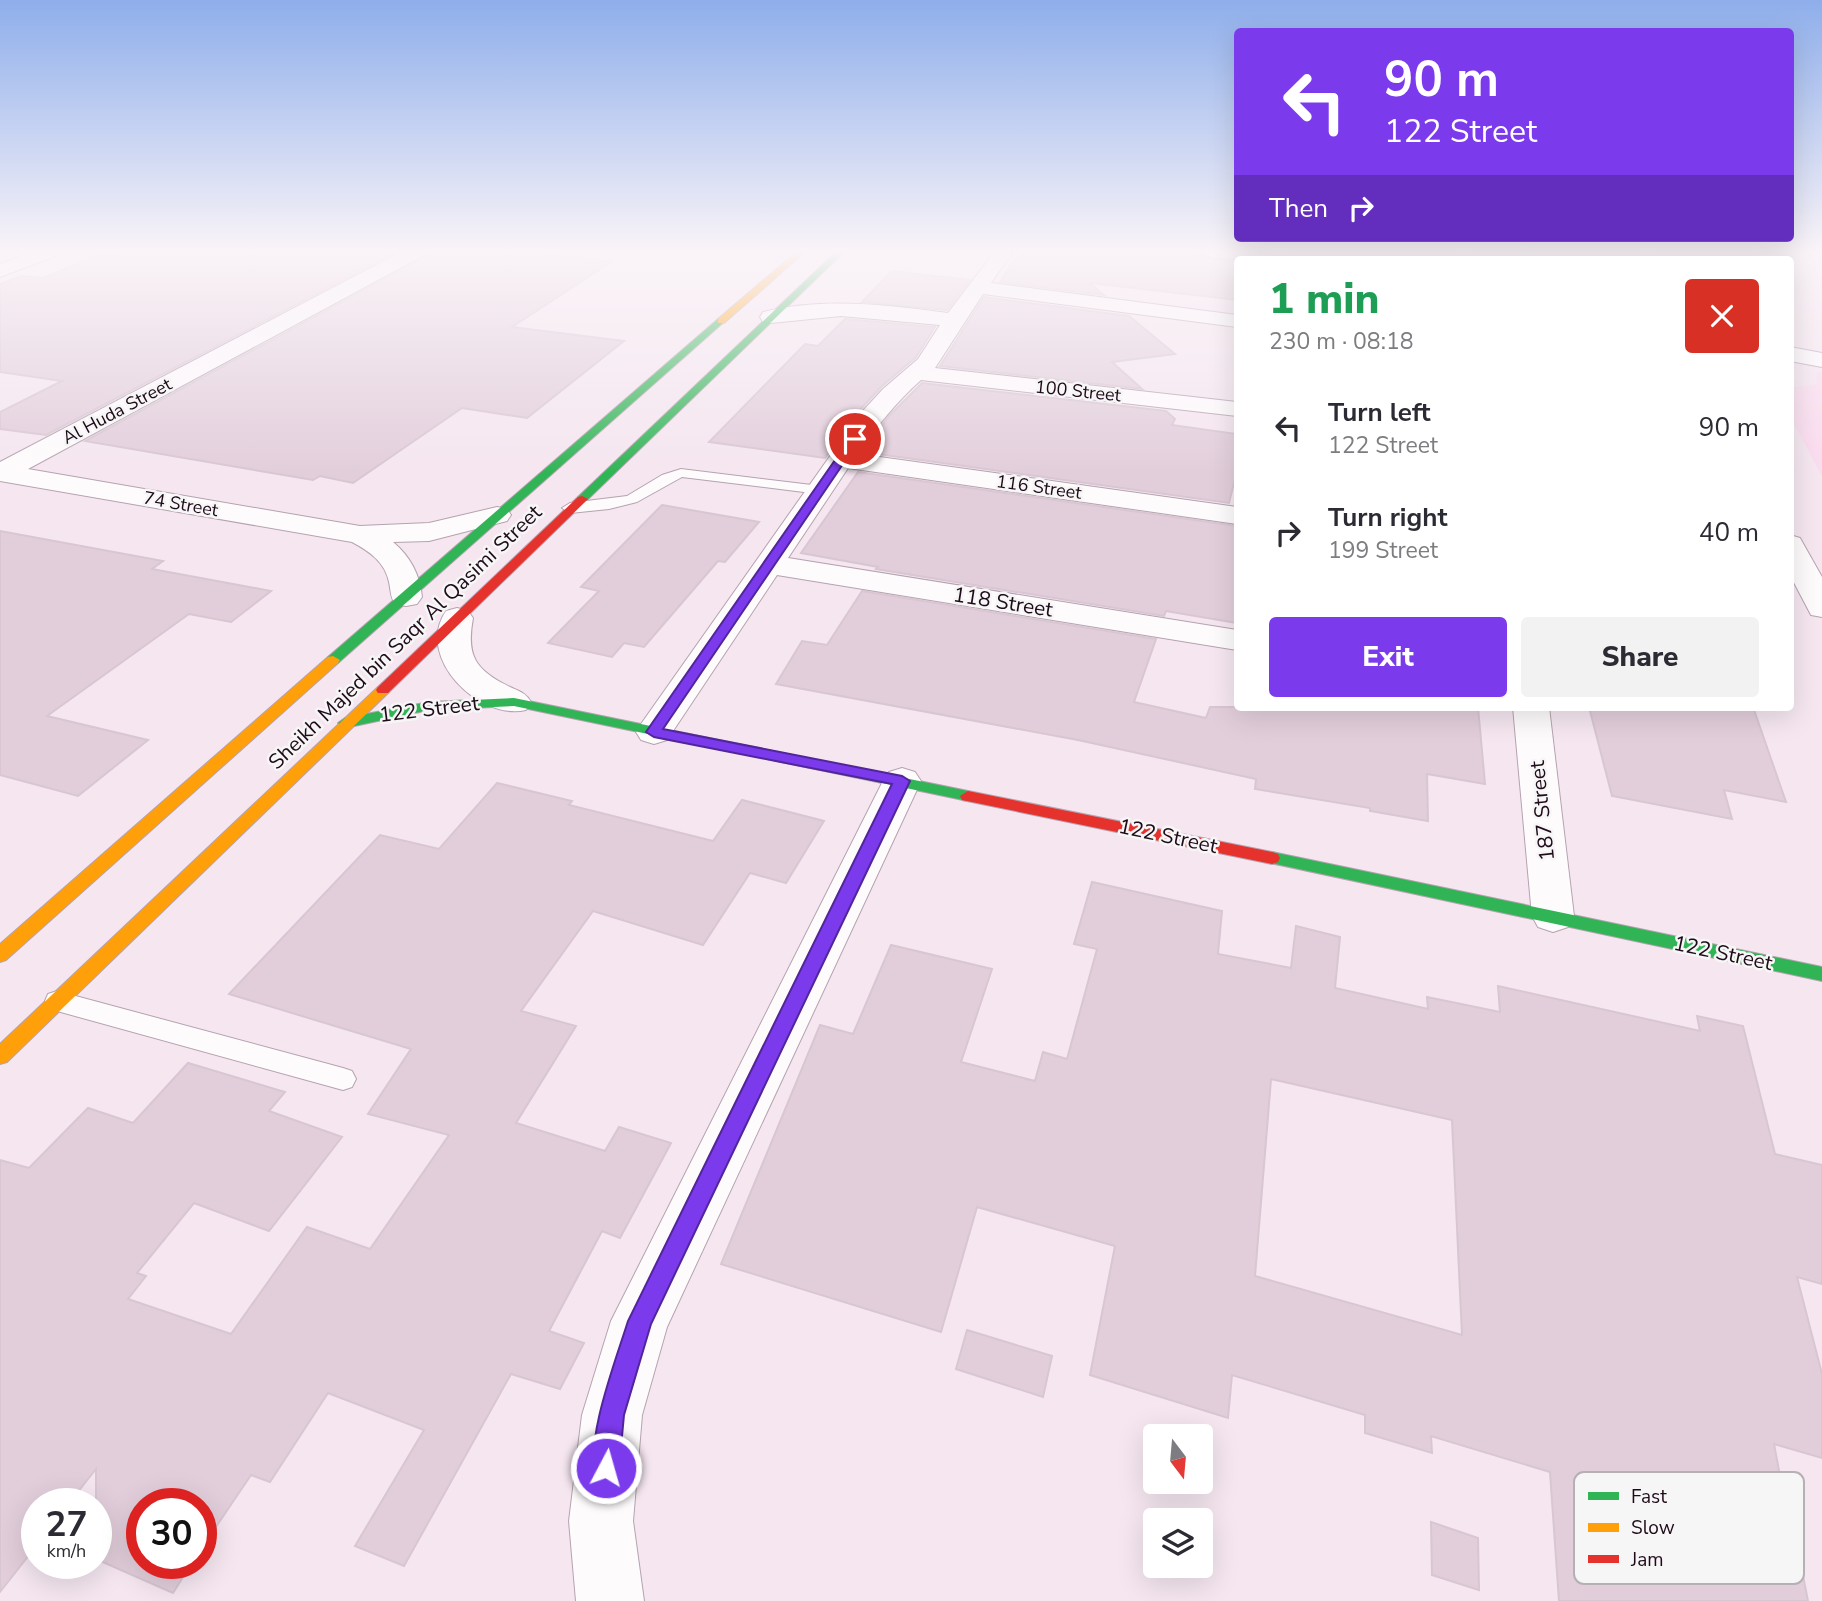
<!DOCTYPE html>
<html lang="en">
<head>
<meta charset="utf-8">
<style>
	body { margin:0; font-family:"Nunito Sans",sans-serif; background:#f2f2f3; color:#2b2b33; height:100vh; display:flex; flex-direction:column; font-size:26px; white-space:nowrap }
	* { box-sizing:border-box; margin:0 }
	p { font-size:23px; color:#7c7c81 }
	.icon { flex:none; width:38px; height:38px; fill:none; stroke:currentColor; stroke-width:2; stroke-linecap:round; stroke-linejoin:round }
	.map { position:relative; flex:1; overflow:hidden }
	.side { position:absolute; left:1234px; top:256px; width:560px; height:455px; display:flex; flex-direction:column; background:#fff; border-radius:7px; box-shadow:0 7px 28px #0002 }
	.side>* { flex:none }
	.top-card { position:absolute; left:1234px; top:28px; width:560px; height:214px; border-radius:7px; box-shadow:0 7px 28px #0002; background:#7c3aed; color:#fff; overflow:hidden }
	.needle { width:46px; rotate:164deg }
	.buttons { position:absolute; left:1143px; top:1424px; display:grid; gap:14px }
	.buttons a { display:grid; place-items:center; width:70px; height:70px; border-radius:7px; background:#fff; box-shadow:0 7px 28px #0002; font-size:35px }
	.speed { position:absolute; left:21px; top:1488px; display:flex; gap:14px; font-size:35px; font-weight:700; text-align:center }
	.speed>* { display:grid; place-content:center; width:91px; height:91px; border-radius:50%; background:#fff; box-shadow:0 7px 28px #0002; line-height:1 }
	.speed small { font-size:18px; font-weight:400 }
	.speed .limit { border:10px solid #d22; background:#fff; color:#111 }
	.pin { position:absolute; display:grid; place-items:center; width:60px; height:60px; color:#fff; margin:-30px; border:4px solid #fff; border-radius:50%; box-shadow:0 2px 7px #0007 }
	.me { position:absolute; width:77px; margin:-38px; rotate:6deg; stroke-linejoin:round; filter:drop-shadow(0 0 5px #0008) }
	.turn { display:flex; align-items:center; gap:24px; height:147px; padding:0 35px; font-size:32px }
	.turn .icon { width:91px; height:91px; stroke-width:2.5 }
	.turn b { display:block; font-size:49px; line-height:60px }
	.then { display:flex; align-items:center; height:66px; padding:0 35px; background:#0003; gap:14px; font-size:26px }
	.round { display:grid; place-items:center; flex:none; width:74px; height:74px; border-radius:7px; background:#f2f2f3 }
	.overview { display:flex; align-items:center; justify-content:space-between; height:119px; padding:0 35px }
	h1 { font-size:42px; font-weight:800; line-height:52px; color:#1e9e55 }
	.cta { display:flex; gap:14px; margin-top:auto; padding:14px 35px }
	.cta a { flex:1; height:80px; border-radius:7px; background:#7c3aed; color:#fff; font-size:28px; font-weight:800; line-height:80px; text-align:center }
	.cta a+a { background:#f2f2f3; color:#2b2b33 }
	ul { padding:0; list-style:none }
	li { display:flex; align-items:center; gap:21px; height:105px; padding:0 35px }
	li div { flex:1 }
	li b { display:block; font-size:26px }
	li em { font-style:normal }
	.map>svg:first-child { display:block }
	.built { fill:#fadbef }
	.building { fill:#e2cedb; stroke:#d8c6d2; stroke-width:2; fill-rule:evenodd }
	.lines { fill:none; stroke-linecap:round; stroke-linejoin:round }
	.lane-casing { stroke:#b5a3af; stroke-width:2 }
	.street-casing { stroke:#b5a3af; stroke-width:2 }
	.fast-casing { stroke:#b5a3af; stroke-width:2 }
	.slow-casing { stroke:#b5a3af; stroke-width:2 }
	.jam-casing { stroke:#b5a3af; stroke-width:2 }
	.lane { fill:#fefbfd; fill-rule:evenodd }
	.street { fill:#fefbfd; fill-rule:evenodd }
	.fast { fill:#30b455; fill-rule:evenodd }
	.slow { fill:#ff9f0a; fill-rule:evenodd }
	.jam { fill:#e5322d; fill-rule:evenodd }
	.route { fill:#7c3aed; stroke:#51269a; stroke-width:2 }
	.labels { text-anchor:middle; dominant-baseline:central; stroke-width:5; stroke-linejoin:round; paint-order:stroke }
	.far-street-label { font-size:18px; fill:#1f0a19; stroke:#f6f6f6 }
	.street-label { font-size:21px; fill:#1f0a19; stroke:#f6f6f6 }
	.key { fill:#f6f6f6; stroke:#b6afb4; stroke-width:2 }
	.key-label { font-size:19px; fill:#1f0a19 }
</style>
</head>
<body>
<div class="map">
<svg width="1822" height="1601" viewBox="0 0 1822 1601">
	<rect width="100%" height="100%" fill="#f5e6f0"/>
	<path class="built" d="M1817,372L1822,373V476L1790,417V388L1816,384Z"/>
	<g class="building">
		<path d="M125,250H400L46,435L0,429V412L62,381L0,372V284L21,276L43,278L103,254L112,255Z"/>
		<path d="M431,250H506L611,262L512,327L624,341L527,418L462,408L353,483L320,476L313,480L85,441L427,256Z"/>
		<path d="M1025,250H1192L1196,257L1237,262V300L1090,283L1104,295L1000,282L1016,257H1019Z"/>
		<path d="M892,271L970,280L947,310L862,302Z"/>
		<path d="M984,297L1129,316L1175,354L1112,362L1142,389L940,366Z"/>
		<path d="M845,319L935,327L916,357L881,387L857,413L825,458L709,442L805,344L818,346Z"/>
		<path d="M922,383L1166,411L1175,419L1172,425L1237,434V471L1229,503L863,452L889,416Z"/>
		<path d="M858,472L1237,526V623L1166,611L1164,616L876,569L878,567L801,553Z"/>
		<path d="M662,505L759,522L725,562L718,561L644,647L624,643L612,657L548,643L599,591L581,587Z"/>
		<path d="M0,531L163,561L152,569L271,591L231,622L189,614L47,716L148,740L78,796L0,775Z"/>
		<path d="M862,591L1156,639L1134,702L1206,718L1210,707H1478L1485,784L1427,774L1428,821L1370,811V808L1255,789L1256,779L1078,740L776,684L802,641L827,645Z"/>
		<path d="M1589,707H1753L1786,802L1724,790L1732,819L1612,796Z"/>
		<path d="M497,783L572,801L569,805L713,841L742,800L824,821L786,883L750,873L703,945L593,911L521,1011L576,1026L516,1123L605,1151L619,1127L671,1143L620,1238L602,1231L549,1331L584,1343L560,1389L511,1374L404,1566L355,1546L424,1430L328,1393L270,1482L251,1475L201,1549V1503H142V1563H192L173,1593L96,1559V1469L69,1503H37V1545L0,1592V1160L29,1168L88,1108L133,1123L188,1063L285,1092L269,1111L342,1137L269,1231L194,1203L137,1273L146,1276L128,1299L231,1334L307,1227L370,1249L449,1135L368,1114L411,1049L229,994L380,835L439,849Z"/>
		<path d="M1092,882L1222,911L1218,954L1291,968L1296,926L1340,937L1335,988L1428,1009L1427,997L1500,1012L1498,986L1700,1031L1697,1016L1743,1026L1775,1154L1822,1165V1284L1797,1277L1822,1374V1458L1774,1444L1792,1539L1796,1540L1808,1601H1559L1550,1472L1431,1436L1432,1453L1365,1433V1415L1232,1375L1228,1418L1090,1375L1115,1246L977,1207L941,1332L721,1264L820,1025L853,1034L891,945L992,969L961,1062L1035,1081L1043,1052L1067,1059L1097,949L1074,944ZM1271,1079L1452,1120L1462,1335L1255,1276Z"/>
		<path d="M967,1330L1052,1356L1043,1397L956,1369Z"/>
		<path d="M1431,1522L1478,1538L1479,1590L1432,1575Z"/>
	</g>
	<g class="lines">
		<g class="lane-casing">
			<g id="lane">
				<path d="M681,469L820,486L827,490L820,494L682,477L637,502L609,509L570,513L562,508L570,503L627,496L662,475Z"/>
				<path d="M57,991L343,1068L352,1071L356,1079L352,1087L343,1090L57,1011L48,1008L45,1001L48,994Z"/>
			</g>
		</g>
		<g class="street-casing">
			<g id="street">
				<path d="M38,250H63L61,254L0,277V264Z"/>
				<path d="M405,250H428L426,254L28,469L360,526L429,523L497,507L507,509L511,515L507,521L429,541L393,542C410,556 420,575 422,597L417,604L406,606L395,604C390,596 391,591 389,582C385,562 369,551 352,542L0,481V462Z"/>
				<path d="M996,250H1014L991,283L1237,315V327L983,294L935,368L1237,402V416L921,380C896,402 877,426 858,454L1237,507V524L848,468L788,558L1237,630V650L777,575L667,740L654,744L641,740L636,732L641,724L859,415L883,389L918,359L940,325L841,316L771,323L763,322L760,317L763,312C825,297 887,305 948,313Z"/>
				<path d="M1195,250C1215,250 1291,245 1303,259C1268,259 1231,262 1197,254Z"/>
				<path d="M1456,250H1474L1476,259H1456Z"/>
				<path d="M1639,250H1657L1662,259H1642Z"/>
				<path d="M1790,347L1822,353V367L1790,361Z"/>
				<path d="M1790,535L1800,538L1822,577V617L1811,615L1790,575Z"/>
				<path d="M457,608L468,611L473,618C466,656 475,670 510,687C519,691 526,693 531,702L526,710C480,721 414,658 446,611Z"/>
				<path d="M1513,707H1549L1574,916L1568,927L1553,932L1538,927L1532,916Z"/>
				<path d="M902,768L915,772L921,781L667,1327L642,1415L633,1521L644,1601H576L569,1521L582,1415L611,1321L883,781L889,772Z"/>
			</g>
		</g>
		<g class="fast-casing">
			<g id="fast">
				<path d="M838,250H846L586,501H578V497Z"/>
				<path d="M718,319L725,321L338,663H328L326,660L328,657Z"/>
				<path d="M514,698L968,791L976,796L968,801L514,706L429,710L345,728L338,723L345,718L429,702Z"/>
				<path d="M1272,852L1822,967V981L1266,862L1264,858L1266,854Z"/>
			</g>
		</g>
		<g class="slow-casing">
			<g id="slow">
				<path d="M799,250H807L724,323H718V319Z"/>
				<path d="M333,656L340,660L338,663L6,960L0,962V944L328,657Z"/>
				<path d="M383,686L388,687L390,690L388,693L7,1062L0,1064V1044L378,687Z"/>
			</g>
		</g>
		<g class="jam-casing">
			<g id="jam">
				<path d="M582,496L588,499L586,501L388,693H378L376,690L378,687L578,497Z"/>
				<path d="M968,791L1272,852L1278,854L1280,858L1278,862L1272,864L962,800L960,796Z"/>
			</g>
		</g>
		<use href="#lane" class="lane"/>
		<use href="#street" class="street"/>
		<use href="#fast" class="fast"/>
		<use href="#slow" class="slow"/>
		<use href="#jam" class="jam"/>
	</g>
	<linearGradient id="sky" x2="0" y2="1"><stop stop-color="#8eaeeb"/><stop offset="0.53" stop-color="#faf4f8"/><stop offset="1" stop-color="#faf4f8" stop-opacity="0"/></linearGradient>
	<rect width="1822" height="474" fill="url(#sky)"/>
	<path class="route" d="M851,437L860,439L663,729L902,776L910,781L651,1324L624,1415L619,1468L615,1477L606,1481L597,1477C583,1444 617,1357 628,1321L892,784L654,737L646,732Z"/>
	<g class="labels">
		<g class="far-street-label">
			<text transform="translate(1078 391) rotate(6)">100 Street</text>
			<text transform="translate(117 411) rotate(-28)">Al Huda Street</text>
			<text transform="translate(1039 487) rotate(8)">116 Street</text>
			<text transform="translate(181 504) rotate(10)">74 Street</text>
		</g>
		<g class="street-label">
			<text transform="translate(1003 602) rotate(9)">118 Street</text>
			<text transform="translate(405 637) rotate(-44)">Sheikh Majed bin Saqr Al Qasimi Street</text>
			<text transform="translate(429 709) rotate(-7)">122 Street</text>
			<text transform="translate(1542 811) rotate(-96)">187 Street</text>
			<text transform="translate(1168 836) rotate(12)">122 Street</text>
			<text transform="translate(1723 953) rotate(12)">122 Street</text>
		</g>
	</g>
	<rect x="1574" y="1472" width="230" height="112" rx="10" class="key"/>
	<rect x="1588" y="1492" width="31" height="8" fill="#30b455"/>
	<rect x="1588" y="1523" width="31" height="9" fill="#ff9f0a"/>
	<rect x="1588" y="1555" width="31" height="8" fill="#e5322d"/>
	<g class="key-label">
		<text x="1631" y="1503">Fast</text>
		<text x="1631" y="1534">Slow</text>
		<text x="1631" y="1566">Jam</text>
	</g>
</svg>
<div class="buttons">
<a><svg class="needle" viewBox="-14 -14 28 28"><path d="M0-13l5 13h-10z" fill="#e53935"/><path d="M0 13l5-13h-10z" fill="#7c7c81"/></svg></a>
<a><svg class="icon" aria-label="layers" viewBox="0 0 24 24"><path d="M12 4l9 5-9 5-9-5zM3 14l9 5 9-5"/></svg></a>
</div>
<div class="speed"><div>27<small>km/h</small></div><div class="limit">30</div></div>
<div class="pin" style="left:855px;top:439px;background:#d93025"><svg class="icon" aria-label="arrive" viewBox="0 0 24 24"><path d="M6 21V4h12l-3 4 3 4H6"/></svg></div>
<svg class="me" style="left:606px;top:1468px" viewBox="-20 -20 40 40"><circle r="17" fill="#7c3aed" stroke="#fff" stroke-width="3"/><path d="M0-11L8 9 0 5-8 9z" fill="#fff"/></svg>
<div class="top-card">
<div class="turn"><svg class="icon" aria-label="left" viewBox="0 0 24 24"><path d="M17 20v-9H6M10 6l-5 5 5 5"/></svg><div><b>90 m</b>122 Street</div></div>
<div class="then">Then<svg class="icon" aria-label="right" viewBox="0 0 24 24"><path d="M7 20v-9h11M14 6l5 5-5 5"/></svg></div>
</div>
<section class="side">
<div class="overview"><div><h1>1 min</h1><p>230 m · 08:18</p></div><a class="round" style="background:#d93025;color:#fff"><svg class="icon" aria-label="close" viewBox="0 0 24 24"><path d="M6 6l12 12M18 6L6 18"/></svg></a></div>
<ul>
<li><svg class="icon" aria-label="left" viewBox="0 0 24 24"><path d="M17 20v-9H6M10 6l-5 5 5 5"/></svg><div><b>Turn left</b><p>122 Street</p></div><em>90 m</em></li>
<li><svg class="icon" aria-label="right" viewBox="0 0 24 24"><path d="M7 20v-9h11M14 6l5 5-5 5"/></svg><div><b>Turn right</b><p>199 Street</p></div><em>40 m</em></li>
</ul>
<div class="cta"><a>Exit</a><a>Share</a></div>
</section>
</div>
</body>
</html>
